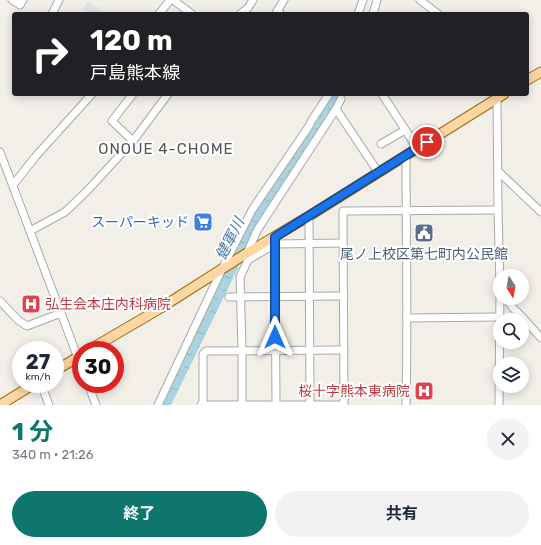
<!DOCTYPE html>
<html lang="ja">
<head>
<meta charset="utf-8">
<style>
	body { margin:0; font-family:Rubik,"Noto Sans JP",sans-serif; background:#f2f2f3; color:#1f2937; height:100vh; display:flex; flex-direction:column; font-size:15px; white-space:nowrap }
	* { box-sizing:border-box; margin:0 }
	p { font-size:13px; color:#747a83 }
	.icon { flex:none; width:22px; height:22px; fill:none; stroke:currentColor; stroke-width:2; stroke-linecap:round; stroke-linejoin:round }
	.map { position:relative; height:405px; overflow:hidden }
	.drawer { display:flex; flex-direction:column; background:#fff; flex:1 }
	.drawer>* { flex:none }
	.top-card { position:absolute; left:12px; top:12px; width:517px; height:84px; border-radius:4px; box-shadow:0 2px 10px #0003; background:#202124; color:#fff; overflow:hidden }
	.needle { width:26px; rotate:169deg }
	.controls { position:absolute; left:493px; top:269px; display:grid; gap:8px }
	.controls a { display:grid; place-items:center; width:36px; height:36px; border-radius:50%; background:#fff; box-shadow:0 2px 10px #0003; font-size:20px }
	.speed { position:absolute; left:12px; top:341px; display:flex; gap:8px; font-size:20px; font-weight:700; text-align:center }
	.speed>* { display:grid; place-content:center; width:52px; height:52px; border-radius:50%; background:#fff; box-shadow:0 2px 10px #0003; line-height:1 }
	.speed small { font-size:10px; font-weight:400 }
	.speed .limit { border:6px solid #d22; background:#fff; color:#111 }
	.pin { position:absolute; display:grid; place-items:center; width:34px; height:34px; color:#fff; margin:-17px; border:2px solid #fff; border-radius:50%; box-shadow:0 1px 4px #0007 }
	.me { position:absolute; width:44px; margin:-22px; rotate:0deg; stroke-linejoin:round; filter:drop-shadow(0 0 3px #0008) }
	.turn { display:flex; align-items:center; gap:14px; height:84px; padding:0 12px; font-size:18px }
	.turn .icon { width:52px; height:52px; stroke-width:2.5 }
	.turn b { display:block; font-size:28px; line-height:34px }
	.round { display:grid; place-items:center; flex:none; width:42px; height:42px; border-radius:21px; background:#f2f2f3 }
	.summary { display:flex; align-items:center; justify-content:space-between; height:68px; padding:0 12px }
	h1 { font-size:24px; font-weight:700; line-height:30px; color:#0f766e }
	.primary-button { display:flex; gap:8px; margin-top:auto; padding:8px 12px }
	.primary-button a { flex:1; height:46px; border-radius:24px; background:#0f766e; color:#fff; font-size:16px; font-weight:700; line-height:46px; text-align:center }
	.primary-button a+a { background:#f2f2f3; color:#1f2937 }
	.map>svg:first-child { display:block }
	.parking { fill:#e2e2e2 }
	.water { fill:url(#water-ripples) }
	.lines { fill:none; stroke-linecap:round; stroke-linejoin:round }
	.minor-casing { stroke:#a9a9a9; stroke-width:9 }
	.major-casing { stroke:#a06b00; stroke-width:11 }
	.minor { stroke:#fff; stroke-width:7 }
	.major { stroke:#fcd6a4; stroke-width:9 }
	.route-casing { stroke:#114b97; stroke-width:10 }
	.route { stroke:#1a73e8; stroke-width:7 }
	.labels { text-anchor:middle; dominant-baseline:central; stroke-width:4; stroke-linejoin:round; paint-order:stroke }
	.shop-label { font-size:14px; fill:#366cbe; stroke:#fff; text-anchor:end }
	.service-label { font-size:14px; fill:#4e5e75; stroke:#fff }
	.health-label { font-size:14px; fill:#be3a42; stroke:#fff; text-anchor:start }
	.neighbourhood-label { font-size:15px; letter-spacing:1px; fill:#555; stroke:#fff }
	.water-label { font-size:15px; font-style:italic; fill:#4a7aab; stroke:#fff }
</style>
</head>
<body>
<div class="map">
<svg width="541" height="405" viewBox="0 0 541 405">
	<defs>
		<pattern id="water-ripples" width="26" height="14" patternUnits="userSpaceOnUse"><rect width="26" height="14" fill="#aad3df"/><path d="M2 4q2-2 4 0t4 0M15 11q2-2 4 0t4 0" fill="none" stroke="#92b5bf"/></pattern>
	</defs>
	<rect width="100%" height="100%" fill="#f2efe9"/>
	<path class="parking" d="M88,1L107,14H89L82,9Z"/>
	<path class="water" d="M330,94H342L335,107L252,237L238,268L171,405H161L243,231Z"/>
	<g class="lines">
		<g class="minor-casing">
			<g id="minor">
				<path d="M12,0L20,5L23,0"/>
				<path d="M173,0L192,14"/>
				<path d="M420,0L438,14"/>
				<path d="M52,14L59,0"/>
				<path d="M159,14L170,0"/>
				<path d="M240,14L248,8L253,0"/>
				<path d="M281,14L277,11L284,0"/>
				<path d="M358,14L363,0"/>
				<path d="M373,14L377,0"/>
				<path d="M133,94L112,121L133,141"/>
				<path d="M382,94L417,148"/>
				<path d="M496,94L497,98L498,210L500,286"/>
				<path d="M336,109L378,172"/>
				<path d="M381,144L405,130"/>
				<path d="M0,152L81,366"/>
				<path d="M499,172L541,212"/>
				<path d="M13,185L35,157L92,94"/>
				<path d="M309,216L310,405"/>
				<path d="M30,231L65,212L87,191L133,141L168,94"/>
				<path d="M247,253L258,229L336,109L341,99"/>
				<path d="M229,297L344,296"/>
				<path d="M506,298L512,307L524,319L541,338"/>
				<path d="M0,301L18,320L27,326L61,313"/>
				<path d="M407,318L499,317"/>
				<path d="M41,384L49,405"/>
				<path d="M88,384L96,405"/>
				<path d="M158,405L222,269L252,210L309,126L312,120L327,97L329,94"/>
				<path d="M201,405H344"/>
				<path d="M203,405V354L206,351L344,350"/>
				<path d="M242,405V350L240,277L248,260L275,244V241"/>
				<path d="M276,405L275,244L343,243"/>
				<path d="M344,405L343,211L498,210"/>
				<path d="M406,405C408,321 406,238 406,154"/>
				<path d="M499,405L500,288"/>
			</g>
		</g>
		<g class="major-casing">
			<g id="major">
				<path d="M527,80L541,72"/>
				<path d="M89,350L159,309L247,253L309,216L504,94"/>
				<path d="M55,371L81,355"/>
				<path d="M0,405L34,384"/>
			</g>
		</g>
		<use href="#minor" class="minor"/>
		<use href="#major" class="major"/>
	</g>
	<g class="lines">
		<g class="route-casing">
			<path id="route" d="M275,337V237L427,142"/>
		</g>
		<use href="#route" class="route"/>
	</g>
	<defs>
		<g id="supermarket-square" transform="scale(1)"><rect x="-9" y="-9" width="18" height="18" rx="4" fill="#3f7fe0" stroke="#fff"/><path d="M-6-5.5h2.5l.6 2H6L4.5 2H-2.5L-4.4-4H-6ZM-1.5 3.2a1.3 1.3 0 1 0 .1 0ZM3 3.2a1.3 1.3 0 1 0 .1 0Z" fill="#fff"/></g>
		<g id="civic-square" transform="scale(1)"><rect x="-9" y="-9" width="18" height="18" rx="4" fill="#5c6f8a" stroke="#fff"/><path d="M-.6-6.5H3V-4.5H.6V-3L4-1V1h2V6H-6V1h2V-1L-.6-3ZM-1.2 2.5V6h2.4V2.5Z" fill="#fff"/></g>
		<g id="hospital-square" transform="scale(1)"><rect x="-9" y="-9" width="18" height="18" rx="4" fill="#e0444e" stroke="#fff"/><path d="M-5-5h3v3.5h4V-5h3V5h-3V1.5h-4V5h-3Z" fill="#fff"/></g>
	</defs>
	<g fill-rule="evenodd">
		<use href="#supermarket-square" x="203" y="222"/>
		<use href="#civic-square" x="424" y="233"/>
		<use href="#hospital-square" x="31" y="304"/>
		<use href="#hospital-square" x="424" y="391"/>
	</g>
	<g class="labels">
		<g class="shop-label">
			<text x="189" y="222">スーパーキッド</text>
		</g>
		<g class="service-label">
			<text x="424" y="254">尾ノ上校区第七町内公民館</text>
		</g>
		<g class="health-label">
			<text x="45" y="304">弘生会本庄内科病院</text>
			<text x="410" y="391" text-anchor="end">桜十字熊本東病院</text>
		</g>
		<g class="neighbourhood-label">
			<text x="166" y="149">ONOUE 4-CHOME</text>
		</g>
		<g class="water-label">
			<text transform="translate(230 239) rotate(-63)">健軍川</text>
		</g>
	</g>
</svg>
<div class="controls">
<a><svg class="needle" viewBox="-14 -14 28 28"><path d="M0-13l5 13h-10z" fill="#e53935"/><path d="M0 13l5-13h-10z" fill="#747a83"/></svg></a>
<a><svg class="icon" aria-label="search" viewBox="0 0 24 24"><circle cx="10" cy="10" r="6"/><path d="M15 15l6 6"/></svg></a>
<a><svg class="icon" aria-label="layers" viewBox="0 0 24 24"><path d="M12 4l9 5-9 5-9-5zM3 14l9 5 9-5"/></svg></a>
</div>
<div class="speed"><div>27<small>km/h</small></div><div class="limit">30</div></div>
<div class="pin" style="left:427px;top:142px;background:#d93025"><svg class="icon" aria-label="arrive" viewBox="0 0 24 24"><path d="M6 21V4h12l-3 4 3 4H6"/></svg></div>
<svg class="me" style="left:275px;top:337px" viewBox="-20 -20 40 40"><path d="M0-17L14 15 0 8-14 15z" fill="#1a73e8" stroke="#fff" stroke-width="4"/></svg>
<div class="top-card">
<div class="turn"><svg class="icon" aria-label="right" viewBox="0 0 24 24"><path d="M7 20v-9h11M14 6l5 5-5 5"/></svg><div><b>120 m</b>戸島熊本線</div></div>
</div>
</div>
<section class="drawer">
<div class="summary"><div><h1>1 分</h1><p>340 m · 21:26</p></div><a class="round"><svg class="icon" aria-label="close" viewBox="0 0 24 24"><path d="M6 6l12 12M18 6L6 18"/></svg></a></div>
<div class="primary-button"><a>終了</a><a>共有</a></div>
</section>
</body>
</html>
